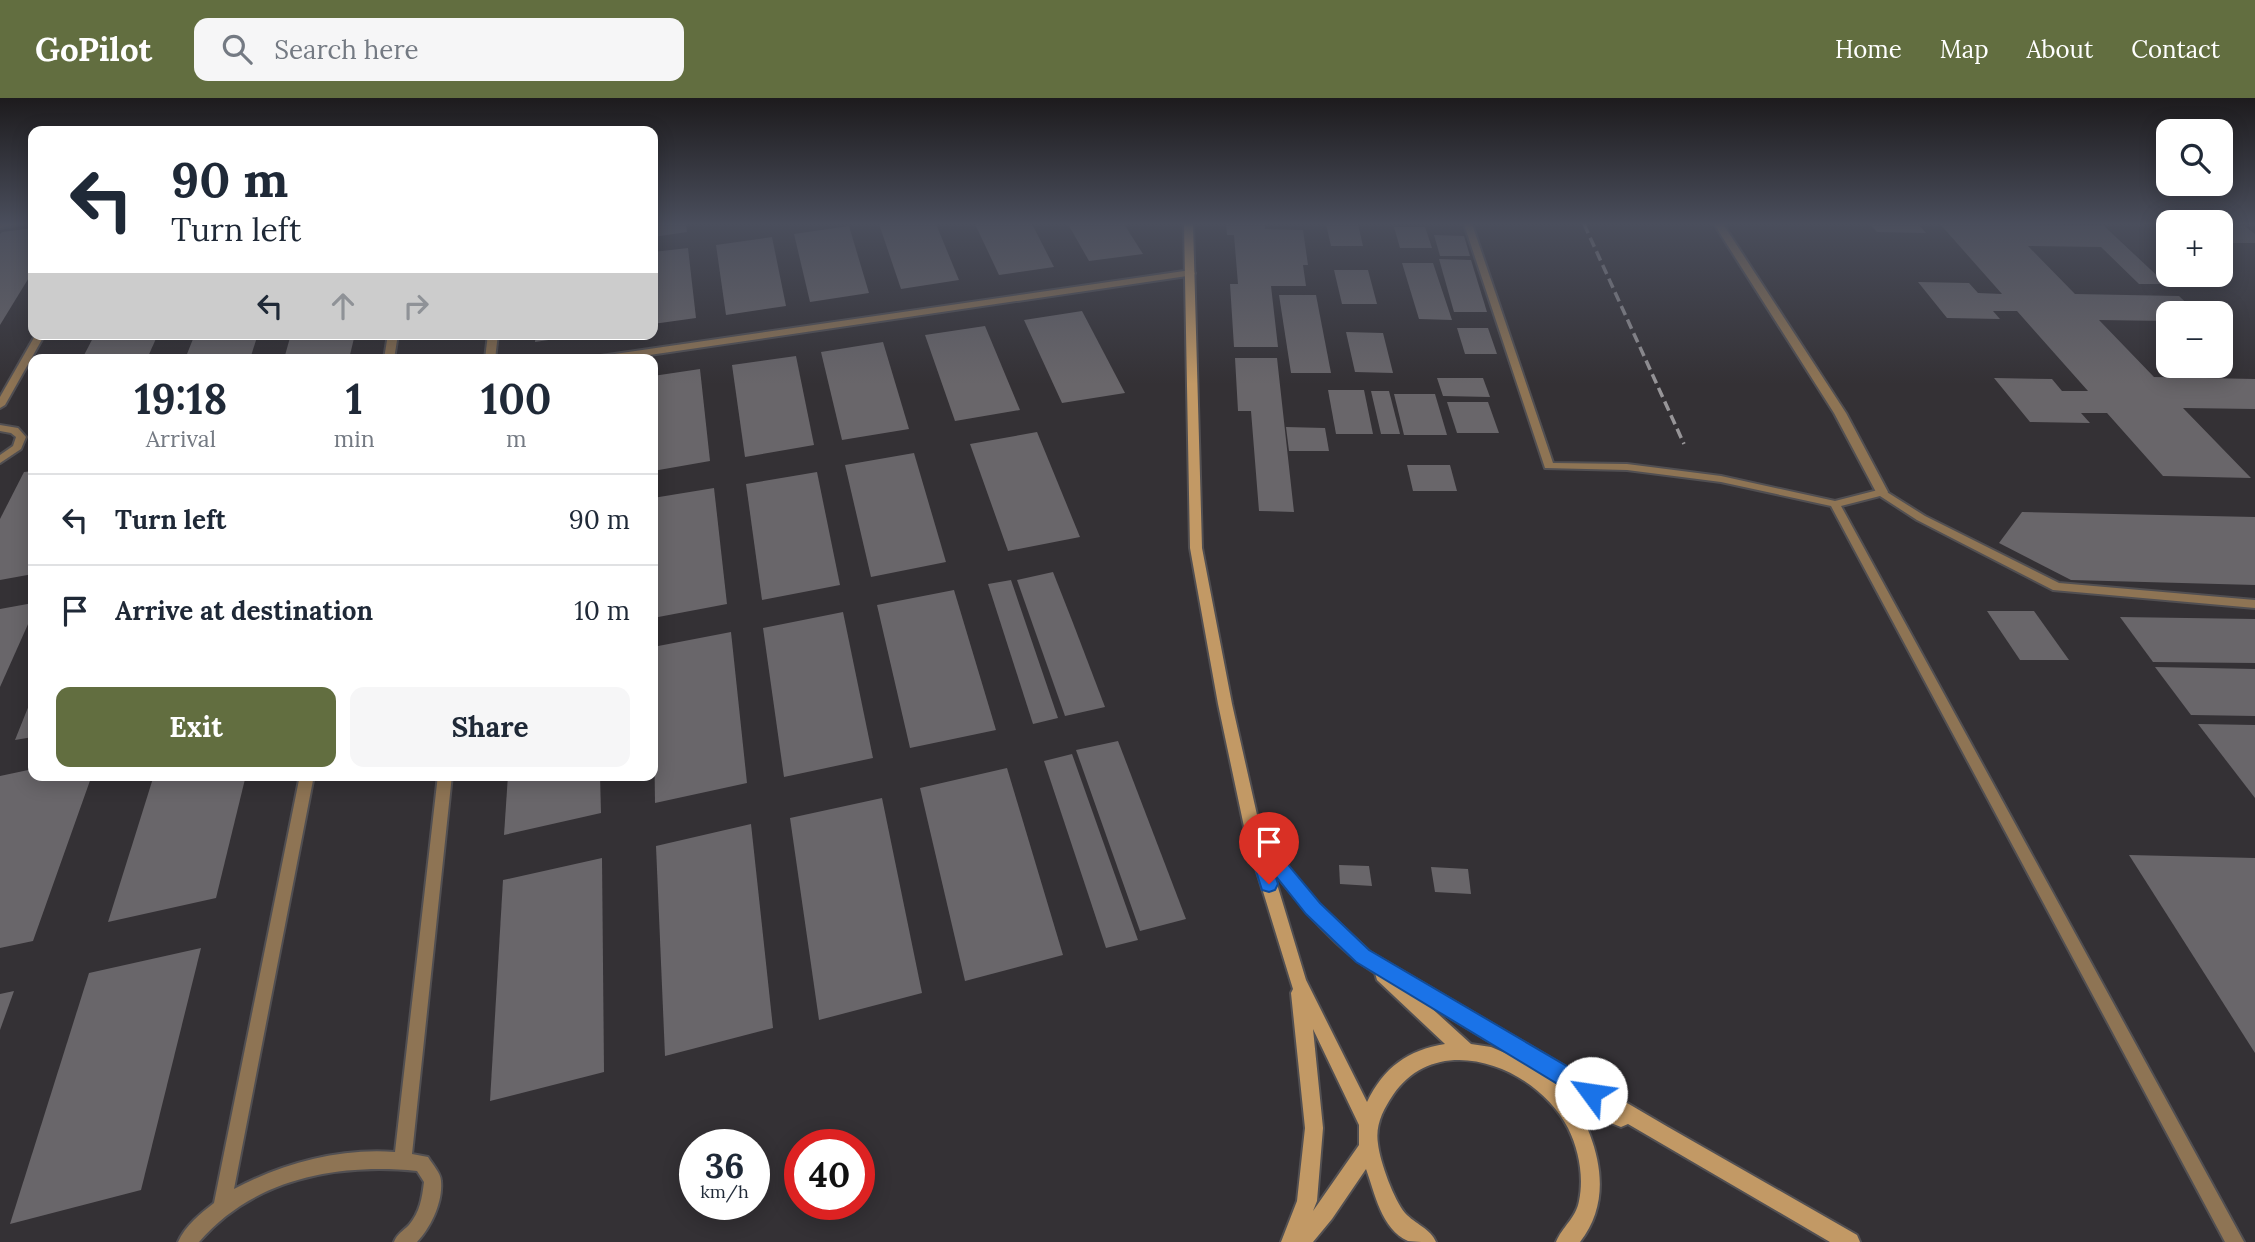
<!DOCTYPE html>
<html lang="en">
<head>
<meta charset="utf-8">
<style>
	body { margin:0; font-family:Lora,serif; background:#f6f6f7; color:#1f2937; height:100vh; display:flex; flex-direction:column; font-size:26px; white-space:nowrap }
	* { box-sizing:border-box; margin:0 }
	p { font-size:23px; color:#747a83 }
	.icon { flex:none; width:38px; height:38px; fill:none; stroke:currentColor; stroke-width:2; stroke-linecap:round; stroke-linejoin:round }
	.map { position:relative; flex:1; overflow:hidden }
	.drawer { position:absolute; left:28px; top:256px; width:630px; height:427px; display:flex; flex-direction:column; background:#fff; border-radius:14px; box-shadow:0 4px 18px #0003 }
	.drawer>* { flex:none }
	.hud { position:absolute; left:28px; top:28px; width:630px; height:214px; border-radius:14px; box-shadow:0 4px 18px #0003; background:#fff; color:#1f2937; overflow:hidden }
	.controls { position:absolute; left:2156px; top:21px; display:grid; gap:14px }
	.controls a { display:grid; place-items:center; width:77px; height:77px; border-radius:14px; background:#fff; box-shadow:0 4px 18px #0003; font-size:35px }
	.speed { position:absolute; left:679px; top:1031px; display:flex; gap:14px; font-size:35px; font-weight:700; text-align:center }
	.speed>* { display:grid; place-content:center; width:91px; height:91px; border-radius:50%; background:#fff; box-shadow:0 4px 18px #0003; line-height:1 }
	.speed small { font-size:18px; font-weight:400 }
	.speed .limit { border:10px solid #d22; background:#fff; color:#111 }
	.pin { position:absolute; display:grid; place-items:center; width:60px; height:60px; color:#fff; margin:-72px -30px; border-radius:50% 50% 50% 0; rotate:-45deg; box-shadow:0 0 7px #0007 }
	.pin .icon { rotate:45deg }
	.me { position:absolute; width:77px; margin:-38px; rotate:301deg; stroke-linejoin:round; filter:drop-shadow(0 0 5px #0008) }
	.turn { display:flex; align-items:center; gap:24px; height:147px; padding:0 28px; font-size:32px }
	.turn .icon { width:91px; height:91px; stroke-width:2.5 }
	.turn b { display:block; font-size:49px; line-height:60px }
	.lanes { display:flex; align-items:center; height:66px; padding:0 28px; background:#0003; justify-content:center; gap:35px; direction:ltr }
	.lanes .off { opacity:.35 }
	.eta { display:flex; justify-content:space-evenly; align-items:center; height:119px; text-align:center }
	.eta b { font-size:42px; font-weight:700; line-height:49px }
	.primary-button { display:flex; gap:14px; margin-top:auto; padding:14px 28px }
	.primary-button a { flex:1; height:80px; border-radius:14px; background:#626e40; color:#fff; font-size:28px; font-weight:700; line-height:80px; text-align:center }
	.primary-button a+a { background:#f6f6f7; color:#1f2937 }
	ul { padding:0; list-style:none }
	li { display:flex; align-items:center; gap:21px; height:91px; padding:0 28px; border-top:2px solid #e0e1e3 }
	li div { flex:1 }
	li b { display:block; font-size:26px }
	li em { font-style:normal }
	header { display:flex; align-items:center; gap:42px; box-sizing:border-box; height:98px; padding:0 35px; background:#626e40; color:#fff }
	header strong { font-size:33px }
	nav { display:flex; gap:38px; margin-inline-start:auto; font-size:24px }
	.search { width:490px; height:63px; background:#f6f6f7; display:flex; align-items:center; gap:18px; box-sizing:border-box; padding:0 24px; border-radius:14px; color:#747a83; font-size:26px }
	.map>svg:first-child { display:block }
	.building { fill:#69666a }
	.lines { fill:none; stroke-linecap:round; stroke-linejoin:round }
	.lane-casing { stroke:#514f52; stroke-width:4 }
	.street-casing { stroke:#514f52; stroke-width:4 }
	.secondary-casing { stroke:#514f52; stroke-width:4 }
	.lane { fill:#8e7454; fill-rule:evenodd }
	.street { fill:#8e7454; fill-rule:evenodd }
	.secondary { fill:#c29965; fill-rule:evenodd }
	.rail { stroke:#979598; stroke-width:3.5; stroke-dasharray:10 5; stroke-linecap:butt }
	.route { fill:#1a73e8; stroke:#114b97; stroke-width:2 }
</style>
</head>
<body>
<header>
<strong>GoPilot</strong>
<div class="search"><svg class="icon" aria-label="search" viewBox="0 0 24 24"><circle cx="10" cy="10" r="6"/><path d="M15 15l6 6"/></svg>Search here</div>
<nav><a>Home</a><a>Map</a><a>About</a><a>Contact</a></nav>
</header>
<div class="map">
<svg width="2255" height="1144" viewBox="0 0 2255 1144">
	<rect width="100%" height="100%" fill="#343135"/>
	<g class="building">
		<path d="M653,126H686L687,134L653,139Z"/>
		<path d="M879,126H936L959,182L901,191Z"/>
		<path d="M975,126H1032L1054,169L999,177Z"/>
		<path d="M1068,126H1124L1143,156L1089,163Z"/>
		<path d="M1226,126H1265V131L1303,132L1308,167H1303L1306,188H1271L1278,249H1234L1230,186H1238L1234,137H1227Z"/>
		<path d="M1326,126H1358L1363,148H1331Z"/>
		<path d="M1870,126H1918L1926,135L1877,134Z"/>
		<path d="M1940,126L2103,127L2166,186H2139L2101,149L2028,148L2075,196L2179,198L2197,215H2168V223L2099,222L2154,279L2255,281V311L2183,310L2251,380L2163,378L2107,315H2081L2090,325L2030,324L1994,280L2052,281L2062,293H2088L2017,213H1993L2000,221L1947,220L1918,184L1969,185L1978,195L2002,196Z"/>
		<path d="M2221,126H2242L2255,136V145H2221Z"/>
		<path d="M849,128L869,195L810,204L794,136Z"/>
		<path d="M1394,129H1425L1432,150H1400Z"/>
		<path d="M33,130V173L0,227V136L2,134Z"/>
		<path d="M1434,137L1464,138L1470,158H1440Z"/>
		<path d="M772,139L786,208L726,217L716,147Z"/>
		<path d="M688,150L696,220L653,226V154Z"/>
		<path d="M1439,161L1471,162L1487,214H1454Z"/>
		<path d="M1402,165H1433L1452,222L1419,221Z"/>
		<path d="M1334,172H1368L1377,206H1342Z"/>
		<path d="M1279,197H1316L1331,275H1291Z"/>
		<path d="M1082,213L1125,295L1062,305L1024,222Z"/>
		<path d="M985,228L1020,312L955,323L925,237Z"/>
		<path d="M1457,230H1488L1497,256H1465Z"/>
		<path d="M1346,234L1383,235L1393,275L1355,274Z"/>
		<path d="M95,236H158L147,261H82Z"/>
		<path d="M195,236H258L250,261H185Z"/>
		<path d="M291,236H355L349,261H284Z"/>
		<path d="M536,236H575V238L535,244Z"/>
		<path d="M883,244L909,331L842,342L821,254Z"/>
		<path d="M796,258L814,347L745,359L732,267Z"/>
		<path d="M1235,260H1277L1294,414L1259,413L1251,313H1238Z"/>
		<path d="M700,271L710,363L653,373V278Z"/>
		<path d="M1437,280H1483L1490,299L1443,298Z"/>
		<path d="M1328,292H1364L1373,336H1336Z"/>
		<path d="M1371,293H1389L1400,336H1381Z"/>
		<path d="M1394,296H1435L1447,337H1404Z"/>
		<path d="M1447,304H1488L1499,335H1457Z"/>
		<path d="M1286,329L1325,330L1329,353H1289Z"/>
		<path d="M1037,334L1080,439L1008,453L970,346Z"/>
		<path d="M914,355L946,464L871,479L845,367Z"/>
		<path d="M1407,367H1450L1457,393H1413Z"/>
		<path d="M33,373V476L0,482V421L24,374Z"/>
		<path d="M817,374L840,487L762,502L746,386Z"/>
		<path d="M714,390L727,506L653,520V400Z"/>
		<path d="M2022,414L2255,419V487L2071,482L1999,445Z"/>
		<path d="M1053,474L1073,525L1105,609L1065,618L1017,482Z"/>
		<path d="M1011,482L1058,620L1033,626L988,486Z"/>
		<path d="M954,492L996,632L910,650L877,507Z"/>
		<path d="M33,505V515L0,589V511Z"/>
		<path d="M1987,513H2034L2069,562H2020Z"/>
		<path d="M843,514L873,660L784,679L763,530Z"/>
		<path d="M2120,519L2255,521V565L2153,564Z"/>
		<path d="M731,534L747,685L655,705L653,549Z"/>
		<path d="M2155,569L2255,571V618L2191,617Z"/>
		<path d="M33,598V639L15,642L27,612Z"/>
		<path d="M2198,626L2255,627V700Z"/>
		<path d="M1118,643L1186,821L1140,833L1076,652Z"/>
		<path d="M1072,656L1138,842L1106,850L1044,663Z"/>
		<path d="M1007,670L1063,857L965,883L920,690Z"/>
		<path d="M33,671V677H92L33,843L0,850V678Z"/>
		<path d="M154,677H246L216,800L108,824Z"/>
		<path d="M508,677H600L601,715L504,737Z"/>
		<path d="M882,700L922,895L819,922L790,720Z"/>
		<path d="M751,726L773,930L665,958L656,748Z"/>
		<path d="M2129,757L2255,760V955Z"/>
		<path d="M602,760L604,974L490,1003L503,782Z"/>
		<path d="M1339,767L1369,768L1372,788L1340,786Z"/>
		<path d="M1431,769L1468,771L1471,796L1435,794Z"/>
		<path d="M201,850L141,1092L10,1126L89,875Z"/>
		<path d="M14,893L0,932V896Z"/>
	</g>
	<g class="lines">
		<g class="lane-casing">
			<g id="lane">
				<path d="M0,126H20L0,130Z"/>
				<path d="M1464,126H1472L1553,365L1627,366L1721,378L1835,403L1882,391L1925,418L2059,485L2255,502V510L2053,492L1917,422L1880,398L1841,408L2244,1144H2225L1831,408L1721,384L1627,372L1545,370Z"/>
				<path d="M1191,172L1195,175L1194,177L622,261H597L601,258Z"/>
				<path d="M36,236H45L5,307L0,310V299Z"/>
				<path d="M388,236H398L394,261H384Z"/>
				<path d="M488,236H498L495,261H485Z"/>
				<path d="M0,327L18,330L26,339L21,351L0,365V357L13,348L16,339L11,335L0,333Z"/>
				<path d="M300,677H314L234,1091C283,1065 339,1050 395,1054L438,677H452L412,1056L428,1059C432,1066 441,1075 441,1083C443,1104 431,1129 417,1144H394C397,1136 403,1133 409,1127C420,1114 422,1100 424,1084L417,1073C337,1065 253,1081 199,1144H178C185,1128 201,1115 214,1105Z"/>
			</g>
		</g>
		<g class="street-casing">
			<path id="street" d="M1714,126H1723L1846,315L1888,394L1886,397L1882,398L1876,394L1834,315Z"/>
		</g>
		<g class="secondary-casing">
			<path id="secondary" d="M1184,126H1193L1202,450L1232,606L1262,739L1319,806L1370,854L1668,1029L1857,1137L1860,1144H1830L1628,1026L1621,1029L1578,1012C1584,1020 1587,1029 1590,1037C1604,1074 1605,1112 1580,1144H1556C1562,1129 1576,1120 1579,1103C1584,1079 1579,1052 1568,1030C1537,969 1438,930 1393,997C1383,1012 1375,1027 1378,1046C1380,1064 1394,1102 1405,1115C1415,1126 1431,1131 1436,1144C1428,1144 1415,1144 1408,1143C1381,1131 1375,1095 1366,1071L1332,1121L1313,1144H1281L1297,1103L1305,1030L1291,895L1293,891L1246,738L1218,606L1190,450ZM1273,773C1303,810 1334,850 1375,875L1377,882L1445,946C1408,952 1384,969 1367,1004L1306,882ZM1427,906L1517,960L1491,949L1471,946ZM1313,931L1359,1027V1047L1313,1113L1317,1103L1323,1030ZM1543,976L1566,989L1556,986Z"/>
		</g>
		<use href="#lane" class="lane"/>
		<use href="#street" class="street"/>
		<use href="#secondary" class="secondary"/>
		<path class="rail" d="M1584,126L1684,346"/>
	</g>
	<linearGradient id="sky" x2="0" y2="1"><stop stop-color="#1d1b1d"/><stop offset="0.44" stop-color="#4a4e5c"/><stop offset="1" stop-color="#4a4e5c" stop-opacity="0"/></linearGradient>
	<rect width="2255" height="286" fill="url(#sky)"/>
	<path class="route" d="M1254,731L1260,733L1320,805L1369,852L1599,987L1602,995L1599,1002L1591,1005L1584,1002L1356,864L1306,816L1275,777L1278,786L1275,792L1269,794L1262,792L1245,738L1248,733Z"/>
</svg>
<div class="controls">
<a><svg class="icon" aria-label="search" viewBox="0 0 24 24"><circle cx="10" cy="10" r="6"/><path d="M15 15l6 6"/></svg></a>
<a>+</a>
<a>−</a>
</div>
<div class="speed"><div>36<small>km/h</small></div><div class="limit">40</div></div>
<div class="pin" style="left:1269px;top:786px;background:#d93025"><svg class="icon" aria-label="arrive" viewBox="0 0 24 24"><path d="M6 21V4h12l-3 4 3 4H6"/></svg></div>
<svg class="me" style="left:1591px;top:995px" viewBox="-20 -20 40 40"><circle r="19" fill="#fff"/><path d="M0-13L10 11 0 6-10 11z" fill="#1a73e8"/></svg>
<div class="hud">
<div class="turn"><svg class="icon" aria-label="left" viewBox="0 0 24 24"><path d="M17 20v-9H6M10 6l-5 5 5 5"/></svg><div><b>90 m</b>Turn left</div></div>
<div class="lanes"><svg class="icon" aria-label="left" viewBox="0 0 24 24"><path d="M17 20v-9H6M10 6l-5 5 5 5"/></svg><svg class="icon off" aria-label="ahead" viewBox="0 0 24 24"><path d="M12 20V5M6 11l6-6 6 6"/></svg><svg class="icon off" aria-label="right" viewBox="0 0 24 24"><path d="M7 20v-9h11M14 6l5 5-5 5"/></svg></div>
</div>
<section class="drawer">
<div class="eta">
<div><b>19:18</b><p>Arrival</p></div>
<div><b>1</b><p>min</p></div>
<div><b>100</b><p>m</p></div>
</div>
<ul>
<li><svg class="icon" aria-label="left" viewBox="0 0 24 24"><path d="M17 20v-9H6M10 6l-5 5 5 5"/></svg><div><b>Turn left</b></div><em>90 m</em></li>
<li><svg class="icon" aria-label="arrive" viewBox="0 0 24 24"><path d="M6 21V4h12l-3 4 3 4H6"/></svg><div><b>Arrive at destination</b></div><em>10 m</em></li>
</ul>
<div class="primary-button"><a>Exit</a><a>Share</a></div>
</section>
</div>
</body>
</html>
